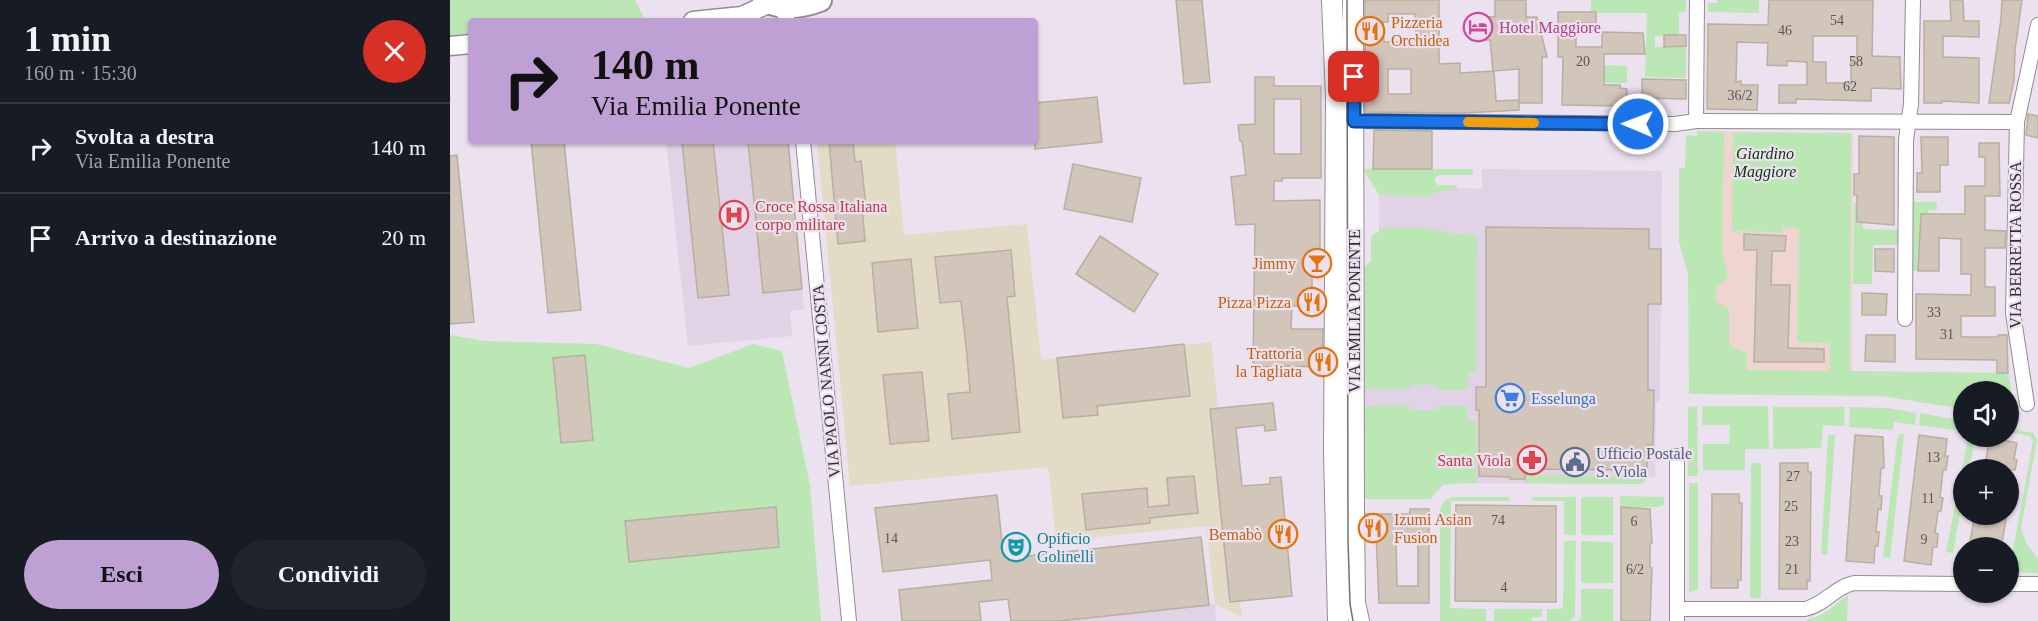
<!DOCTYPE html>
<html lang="it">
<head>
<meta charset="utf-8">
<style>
	body { margin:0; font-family:"Times New Roman",serif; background:#20242c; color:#f1f3f6; height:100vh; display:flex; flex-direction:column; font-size:22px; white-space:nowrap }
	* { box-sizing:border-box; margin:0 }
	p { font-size:20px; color:#9ea1a6 }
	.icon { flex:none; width:33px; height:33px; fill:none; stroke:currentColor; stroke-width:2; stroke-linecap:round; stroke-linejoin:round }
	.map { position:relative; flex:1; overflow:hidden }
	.side { display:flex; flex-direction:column; background:#171b24; width:450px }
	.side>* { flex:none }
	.top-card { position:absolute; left:18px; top:18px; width:570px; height:126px; border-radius:6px; box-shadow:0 2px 4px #0004; background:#bfa0d5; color:#111; overflow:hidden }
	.tools { position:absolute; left:1503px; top:381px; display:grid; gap:12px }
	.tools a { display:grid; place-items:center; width:66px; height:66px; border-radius:50%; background:#171b24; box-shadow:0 2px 4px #0004; font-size:30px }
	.pin { position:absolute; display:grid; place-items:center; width:51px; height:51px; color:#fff; margin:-26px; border-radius:12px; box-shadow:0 3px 9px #0006 }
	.me { position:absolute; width:66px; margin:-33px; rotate:271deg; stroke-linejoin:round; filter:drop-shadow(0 0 4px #0008) }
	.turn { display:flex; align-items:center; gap:21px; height:126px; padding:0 24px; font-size:27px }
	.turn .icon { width:78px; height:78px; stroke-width:2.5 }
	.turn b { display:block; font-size:42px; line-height:51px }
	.round { display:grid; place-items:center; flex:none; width:63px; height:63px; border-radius:32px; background:#20242c }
	.summary { display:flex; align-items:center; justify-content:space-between; height:102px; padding:0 24px }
	h1 { font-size:36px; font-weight:700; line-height:45px }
	.button { display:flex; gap:12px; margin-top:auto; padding:12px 24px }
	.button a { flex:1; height:69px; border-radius:36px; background:#bfa0d5; color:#111; font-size:24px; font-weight:700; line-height:69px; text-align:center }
	.button a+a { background:#20242c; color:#f1f3f6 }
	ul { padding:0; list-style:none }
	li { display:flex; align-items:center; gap:18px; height:90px; padding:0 24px; border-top:2px solid #363941 }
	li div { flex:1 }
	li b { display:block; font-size:22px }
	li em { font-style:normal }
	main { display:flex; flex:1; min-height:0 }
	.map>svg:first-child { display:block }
	.built { fill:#e1d2e6 }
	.industrial { fill:#e4dbc6 }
	.education { fill:#efd5d0 }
	.green { fill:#bae7b4 }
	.building { fill:#d1c6b9; stroke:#b8aea1; stroke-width:1.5; fill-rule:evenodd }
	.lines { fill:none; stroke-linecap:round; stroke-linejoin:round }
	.minor-casing { stroke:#948b97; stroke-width:16 }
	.tertiary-casing { stroke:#948b97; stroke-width:21 }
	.secondary-casing { stroke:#948b97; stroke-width:22 }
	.primary-casing { stroke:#948b97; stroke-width:26 }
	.minor { stroke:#fff; stroke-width:14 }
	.tertiary { stroke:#fff; stroke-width:18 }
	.secondary { stroke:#fff; stroke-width:20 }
	.primary { stroke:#fff; stroke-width:22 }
	.tram { stroke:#766f78; stroke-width:1.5 }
	.route-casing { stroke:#114b97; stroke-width:15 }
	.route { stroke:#1a73e8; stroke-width:10 }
	.slow { stroke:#f59e0b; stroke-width:10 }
	.labels { text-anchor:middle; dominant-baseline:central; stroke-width:4.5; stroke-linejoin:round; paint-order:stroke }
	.number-label { font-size:14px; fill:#5a5455 }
	.food-label { font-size:16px; fill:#c56008; stroke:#ece1ef; text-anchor:end }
	.hotel-label { font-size:16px; fill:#b23c85; stroke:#ece1ef; text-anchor:start }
	.park-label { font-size:16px; font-style:italic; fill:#0c3509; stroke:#ece1ef }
	.health-label { font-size:16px; fill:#be3a42; stroke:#ece1ef; text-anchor:start }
	.street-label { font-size:16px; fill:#322e34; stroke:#ece1ef }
	.shop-label { font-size:16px; fill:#366cbe; stroke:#ece1ef; text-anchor:start }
	.service-label { font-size:16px; fill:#4e5e75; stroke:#ece1ef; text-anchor:start }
	.culture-label { font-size:16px; fill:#0d838f; stroke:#ece1ef; text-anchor:start }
</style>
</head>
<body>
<main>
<section class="side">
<div class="summary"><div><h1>1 min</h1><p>160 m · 15:30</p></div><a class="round" style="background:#d93025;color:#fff"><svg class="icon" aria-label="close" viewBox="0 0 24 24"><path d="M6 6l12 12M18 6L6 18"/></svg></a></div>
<ul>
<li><svg class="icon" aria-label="right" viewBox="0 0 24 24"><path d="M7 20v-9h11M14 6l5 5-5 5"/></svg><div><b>Svolta a destra</b><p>Via Emilia Ponente</p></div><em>140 m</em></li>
<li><svg class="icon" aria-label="arrive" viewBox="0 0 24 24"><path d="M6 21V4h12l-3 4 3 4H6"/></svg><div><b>Arrivo a destinazione</b></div><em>20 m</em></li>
</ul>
<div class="button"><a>Esci</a><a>Condividi</a></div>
</section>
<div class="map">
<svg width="1588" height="621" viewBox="0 0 1588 621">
	<rect width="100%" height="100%" fill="#ece1ef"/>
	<g class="built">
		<path d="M216,141H338L354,309L340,311L342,336L238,346Z"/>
		<path d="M1032,169L1212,171L1210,399L1206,403L1205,477H1198L1195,481L1188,484L1002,483L993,485L980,499H914L913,269L921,261L922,235L929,232V195L975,196L1007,188L1032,189Z"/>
		<path d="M765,604L766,621H609Z"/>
	</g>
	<path class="industrial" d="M367,141H445L454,235L577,224L591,360L761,342L792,617L765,604L756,526L606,541L599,472L596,467L400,486Z"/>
	<path class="education" d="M1247,131L1403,134L1402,372L1242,370Z"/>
	<g class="green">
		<path d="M0,0H185L195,19L177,21H21V39L0,41Z"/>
		<path d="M1141,0H1236V12L1229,13V35L1205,36V47L1236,46V78L1195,77L1197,13H1146L1141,12Z"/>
		<path d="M1268,0H1309V13L1258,12V3H1267Z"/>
		<path d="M1154,65L1177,66V83H1145L1154,76Z"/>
		<path d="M1247,131L1274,132L1272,249L1278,276L1275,281L1266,288L1265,300L1279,310V344L1283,348L1297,353V370L1380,371V343L1347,342L1349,228L1333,227V232L1282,231L1283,132L1401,133L1400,371L1558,373L1564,402L1559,401L1558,392H1514L1513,409L1432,396L1239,394L1238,274L1229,242V168H1235L1236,135L1247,136Z"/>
		<path d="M913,169H1023V175H988L985,178V182L988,185H1007V188L975,196L929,195Z"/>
		<path d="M1404,202L1407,203V222H1409V218H1413V229L1449,230L1448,245H1423L1422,284H1403Z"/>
		<path d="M1461,202H1487V210H1478V214H1471V231L1484,239H1489V246H1468V271H1461Z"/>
		<path d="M929,228H975L1005,234L1027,235L1026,371H1018V385L1015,390H990L987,389V385H962L959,389H913V269L921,261V238L922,235L929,232Z"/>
		<path d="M0,335L34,341L146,344L239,368L303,344L332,351L360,485L371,621H0Z"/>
		<path d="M959,405L961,410H986L988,406H1014L1017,408V421H1027L1026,483L993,484L980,499H914L913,406Z"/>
		<path d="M1247,406L1248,470L1247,476H1238V407Z"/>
		<path d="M1252,406H1318L1319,449H1295V470H1253V444H1279L1280,425H1252Z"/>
		<path d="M1323,407H1395L1394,426L1373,425L1371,448L1323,449Z"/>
		<path d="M1400,407L1437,408L1466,413L1465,425L1444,422L1443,430L1399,427Z"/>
		<path d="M1470,413L1513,421V431L1469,425Z"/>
		<path d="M1559,428L1583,433L1587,440L1571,528L1576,543L1588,559V573L1559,572L1583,441L1579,436L1559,432Z"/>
		<path d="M1448,434H1454L1440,558L1433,557Z"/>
		<path d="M1378,435H1385L1377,555L1371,554Z"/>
		<path d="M1518,438L1525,439L1519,469L1514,470L1513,496L1503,553L1496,552Z"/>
		<path d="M1301,463H1311V598H1300Z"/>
		<path d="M1075,475L1197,477V478L1193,483L1188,484L1075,483Z"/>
		<path d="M1239,483H1248V590L1239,592Z"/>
		<path d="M1171,496L1214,497V505L1208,507H1171L1170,506V497Z"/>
		<path d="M1002,497H1060L1059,501H1001L1000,608L1036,609V621H990V510L994,501Z"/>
		<path d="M1082,497H1126V535H1114V501H1083Z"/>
		<rect x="1131" y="497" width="32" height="38"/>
		<path d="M1114,541H1126L1125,616L1120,621H1097V609H1111L1113,607Z"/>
		<path d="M1131,541L1163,542V583H1131Z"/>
		<path d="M1131,589H1163V621H1128L1131,617Z"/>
		<path d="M1398,595L1397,621H1357L1358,619C1374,617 1385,604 1398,595Z"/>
		<path d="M1044,609H1092V617H1082V621H1044Z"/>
	</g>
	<g class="building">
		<path d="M726,0H752L760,82L734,84Z"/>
		<path d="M915,0H989V64L1010,63V73L1044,71L1046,101L1069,100V110L1016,113L915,112ZM938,14H965L966,42H934L933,22H938ZM938,69H961V94H938Z"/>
		<path d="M1045,0H1076V17H1087L1097,57H1092V103H1069V69L1043,71L1040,40H1021V16L1045,17Z"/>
		<path d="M1319,0H1423L1422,56L1450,57L1451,89L1421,88V101L1346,99V103H1329V85H1357V62L1337,61V66L1317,65L1318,43L1287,42L1286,82L1291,81V85H1308L1307,110L1257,109L1258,24L1318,25ZM1363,36H1407V57H1401V83H1376V62H1363Z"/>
		<path d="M1500,0H1513L1514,21H1529V37L1493,36V57L1529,58V103L1492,101V103H1474V21H1501Z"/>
		<path d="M1552,0H1572L1565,50L1564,80L1559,103H1539L1551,19Z"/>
		<path d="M1108,12H1146V23H1126V47H1152V32L1193,33L1195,54H1154V85H1170V88L1177,89L1176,106L1112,105L1113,57H1108Z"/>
		<path d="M1214,35H1236V46L1214,47Z"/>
		<path d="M805,77H824V86H871V178H832V181H824V201L870,200V267H862V306H842L841,329H873L872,367L832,366V373H819V367L803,366L805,224L786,225L781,177L796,175L792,141H790L788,125L805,124ZM824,99H851V154H824Z"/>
		<path d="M1192,79L1236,80V99L1192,98Z"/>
		<path d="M647,97L652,142L585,149V103Z"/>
		<path d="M1578,114L1588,116V138L1576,135Z"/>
		<path d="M924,130L982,131V169H923Z"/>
		<path d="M1409,136L1444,137V225L1407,222V195H1404V174H1409Z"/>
		<path d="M1471,137H1498V165H1490V192H1467V173H1472Z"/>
		<path d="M81,141H114L131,310L98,313Z"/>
		<path d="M232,141H263L279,295L248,298Z"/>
		<path d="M298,141H338L352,289L313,293Z"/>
		<path d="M379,141H403L405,162L411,161L416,206L412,207L415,241L388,244Z"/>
		<path d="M1529,143H1549L1550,196H1535V230L1556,231L1555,248H1535V287H1545V316H1511V337H1548V335H1557L1558,373H1547V360L1466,359V294L1521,295V274H1511V239L1489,238V271H1468L1471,214H1515V186H1535V157H1529Z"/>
		<path d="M7,155L24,322L0,324V156Z"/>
		<path d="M623,164L691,178L682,222L614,209Z"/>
		<path d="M1036,227L1199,229V249H1211V304H1198V390H1204L1203,445H1197V470L1075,469V479H1060V477L1029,476V410H1026V387H1036Z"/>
		<path d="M1294,234L1336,236L1335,251H1322L1321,285H1340L1338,348L1374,349V362H1304L1307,250H1294Z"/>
		<path d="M650,236L708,274L684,312L626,274Z"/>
		<path d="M1425,249H1444V272L1425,271Z"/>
		<path d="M561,250L565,296L557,297L570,432L502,439L498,394L520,392L517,356L511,301L490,303L485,257Z"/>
		<path d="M461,259L468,328L428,332L422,263Z"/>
		<path d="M1412,293L1437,294L1436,315H1412Z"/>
		<path d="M1416,335H1445V362L1415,361Z"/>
		<path d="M734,344L740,396L647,406L648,415L613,418L607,358Z"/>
		<path d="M135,355L143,440L111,443L103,358Z"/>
		<path d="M472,372L479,441L440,444L433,375Z"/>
		<path d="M823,403L826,430L815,431L814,425L786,428L792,486L820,484V478L831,477L842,596L780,602L760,409Z"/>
		<path d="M1405,435L1433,437L1434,468H1431L1429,496H1432L1431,510L1428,509L1426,532H1429L1428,546H1425L1424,563L1396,561Z"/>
		<path d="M1469,435L1497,439L1495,456H1498L1496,470H1493L1490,497L1493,498L1491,511H1488L1485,533L1488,534L1487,547H1483L1481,565L1454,561Z"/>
		<path d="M1540,437L1567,443L1564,459L1567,460L1565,470H1534Z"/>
		<path d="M1330,463H1358V472H1361L1360,581L1357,580V589H1329Z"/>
		<path d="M744,476L748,513L700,518V523L636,530L632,494L697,488L698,507L719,505L717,478Z"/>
		<path d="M1262,494H1289V503H1292L1291,580H1288V588H1261Z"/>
		<path d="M547,495L553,552L559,558L751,537L759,605L609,621H561L558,599L529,602L531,621H452L449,590L542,580L540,560L433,572L425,508Z"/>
		<path d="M1006,505L1106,506V602L1005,601Z"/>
		<path d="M326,507L329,547L179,562L175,521Z"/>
		<path d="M1171,507L1200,509L1202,543L1200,544V567L1202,568L1200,621H1171Z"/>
		<path d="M960,509H979V603H929L926,534H916V514H960ZM946,539L968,540V586H947Z"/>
		<path d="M1525,514H1557L1551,548H1519Z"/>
	</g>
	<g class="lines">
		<g class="minor-casing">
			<g id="minor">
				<path d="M329,5L338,21"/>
				<path d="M904,121L1225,124L1246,121L1247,0"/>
				<path d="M1246,121L1567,122L1588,25"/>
				<path d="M1567,122L1563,313L1577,404"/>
				<path d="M353,141L399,621"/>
				<path d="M1455,319L1456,140L1461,104L1463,0"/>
				<path d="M1558,584H1588"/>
				<path d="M1227,609H1355C1374,605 1385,587 1404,583L1514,584"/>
				<path d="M1227,621V456"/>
			</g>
		</g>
		<g class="tertiary-casing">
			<g id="tertiary">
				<path d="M243,21L292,16L320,3"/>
				<path d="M0,46L21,44"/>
			</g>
		</g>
		<g class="secondary-casing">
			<g id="secondary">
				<path d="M882,0L886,97L884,453L888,621"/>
				<path d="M903,0L904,511L905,603L909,621"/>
			</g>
		</g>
		<g class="primary-casing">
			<path id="primary" d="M314,0C332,9 352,7 370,0"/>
		</g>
		<use href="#minor" class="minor"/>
		<use href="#tertiary" class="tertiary"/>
		<use href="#secondary" class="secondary"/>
		<use href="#primary" class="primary"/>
		<path class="tram" d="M897,0L898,540L900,604L903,621"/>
	</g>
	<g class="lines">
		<g class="route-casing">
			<path id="route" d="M904,77V121L1188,124"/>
		</g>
		<use href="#route" class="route"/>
		<path class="slow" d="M1018,122L1084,123"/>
	</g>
	<defs>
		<g id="hotel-ring" transform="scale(1.5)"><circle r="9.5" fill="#ece1ef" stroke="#d1479c" stroke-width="1.5"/><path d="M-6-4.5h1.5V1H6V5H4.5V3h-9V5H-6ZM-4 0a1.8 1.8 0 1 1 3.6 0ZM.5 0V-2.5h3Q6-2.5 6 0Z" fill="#d1479c"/></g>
		<g id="restaurant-ring" transform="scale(1.5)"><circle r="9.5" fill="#ece1ef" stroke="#e8710a" stroke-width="1.5"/><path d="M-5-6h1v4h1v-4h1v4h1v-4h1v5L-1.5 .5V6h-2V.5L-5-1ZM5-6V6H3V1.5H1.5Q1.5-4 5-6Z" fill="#e8710a"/></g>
		<g id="hospital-ring" transform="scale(1.5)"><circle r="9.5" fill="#ece1ef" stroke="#e0444e" stroke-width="1.5"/><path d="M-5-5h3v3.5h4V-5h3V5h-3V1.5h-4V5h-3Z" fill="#e0444e"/></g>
		<g id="bar-ring" transform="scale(1.5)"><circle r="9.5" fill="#ece1ef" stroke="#e8710a" stroke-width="1.5"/><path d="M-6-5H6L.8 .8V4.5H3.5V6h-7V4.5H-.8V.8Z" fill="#e8710a"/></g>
		<g id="supermarket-ring" transform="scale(1.5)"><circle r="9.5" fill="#ece1ef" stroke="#3f7fe0" stroke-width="1.5"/><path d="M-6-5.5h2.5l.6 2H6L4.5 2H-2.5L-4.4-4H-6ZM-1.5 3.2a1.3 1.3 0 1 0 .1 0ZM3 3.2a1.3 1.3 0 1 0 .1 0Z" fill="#3f7fe0"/></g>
		<g id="pharmacy-ring" transform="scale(1.5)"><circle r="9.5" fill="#ece1ef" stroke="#e0444e" stroke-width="1.5"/><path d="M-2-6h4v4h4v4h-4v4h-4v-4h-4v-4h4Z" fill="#e0444e"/></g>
		<g id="civic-ring" transform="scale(1.5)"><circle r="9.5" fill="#ece1ef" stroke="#5c6f8a" stroke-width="1.5"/><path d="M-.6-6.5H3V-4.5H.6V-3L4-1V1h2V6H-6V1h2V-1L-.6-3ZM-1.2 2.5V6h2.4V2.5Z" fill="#5c6f8a"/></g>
		<g id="theatre-ring" transform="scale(1.5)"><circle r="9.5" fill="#ece1ef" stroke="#0f9aa8" stroke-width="1.5"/><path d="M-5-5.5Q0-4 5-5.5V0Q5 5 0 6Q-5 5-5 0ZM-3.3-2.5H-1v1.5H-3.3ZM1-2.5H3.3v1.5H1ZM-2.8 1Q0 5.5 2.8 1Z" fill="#0f9aa8"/></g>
	</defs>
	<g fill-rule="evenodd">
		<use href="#hotel-ring" x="1028" y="27"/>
		<use href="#restaurant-ring" x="920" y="31"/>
		<use href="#hospital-ring" x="284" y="215"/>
		<use href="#bar-ring" x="867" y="263"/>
		<use href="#restaurant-ring" x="862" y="302"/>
		<use href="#restaurant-ring" x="873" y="362"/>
		<use href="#supermarket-ring" x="1060" y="398"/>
		<use href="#pharmacy-ring" x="1082" y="460"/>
		<use href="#civic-ring" x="1125" y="462"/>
		<use href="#restaurant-ring" x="923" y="528"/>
		<use href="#restaurant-ring" x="833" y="534"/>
		<use href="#theatre-ring" x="566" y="547"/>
	</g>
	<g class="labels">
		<g class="number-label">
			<text x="1387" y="20">54</text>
			<text x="1335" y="30">46</text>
			<text x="1133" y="61">20</text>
			<text x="1406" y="61">58</text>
			<text x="1400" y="86">62</text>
			<text x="1290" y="95">36/2</text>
			<text x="1484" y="312">33</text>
			<text x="1497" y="334">31</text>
			<text x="1483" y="457">13</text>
			<text x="1343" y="476">27</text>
			<text x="1478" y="498">11</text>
			<text x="1341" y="506">25</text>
			<text x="1048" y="520">74</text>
			<text x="1184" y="521">6</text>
			<text x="441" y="538">14</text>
			<text x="1474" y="539">9</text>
			<text x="1342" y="541">23</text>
			<text x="1185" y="569">6/2</text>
			<text x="1342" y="569">21</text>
			<text x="1054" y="587">4</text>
		</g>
		<g class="food-label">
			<text x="941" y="22" text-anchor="start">Pizzeria<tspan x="941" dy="18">Orchidea</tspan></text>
			<text x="846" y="263">Jimmy</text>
			<text x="841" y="302">Pizza Pizza</text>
			<text x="852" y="353">Trattoria<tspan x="852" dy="18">la Tagliata</tspan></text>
			<text x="944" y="519" text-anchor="start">Izumi Asian<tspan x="944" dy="18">Fusion</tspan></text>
			<text x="812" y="534">Bemabò</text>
		</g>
		<g class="hotel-label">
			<text x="1049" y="27">Hotel Maggiore</text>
		</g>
		<g class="park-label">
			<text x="1315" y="153">Giardino<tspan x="1315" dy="18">Maggiore</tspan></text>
		</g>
		<g class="health-label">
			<text x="305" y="206">Croce Rossa Italiana<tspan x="305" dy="18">corpo militare</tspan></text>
			<text x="1061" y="460" text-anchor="end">Santa Viola</text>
		</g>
		<g class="street-label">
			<text transform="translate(1565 245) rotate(-90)">VIA BERRETTA ROSSA</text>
			<text transform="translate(904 311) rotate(-90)">VIA EMILIA PONENTE</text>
			<text transform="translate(376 381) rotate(-95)">VIA PAOLO NANNI COSTA</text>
		</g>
		<g class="shop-label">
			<text x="1081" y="398">Esselunga</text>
		</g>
		<g class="service-label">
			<text x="1146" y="453">Ufficio Postale<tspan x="1146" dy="18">S. Viola</tspan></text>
		</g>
		<g class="culture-label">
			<text x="587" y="538">Opificio<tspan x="587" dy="18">Golinelli</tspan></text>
		</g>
	</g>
</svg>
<div class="tools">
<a><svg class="icon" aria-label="sound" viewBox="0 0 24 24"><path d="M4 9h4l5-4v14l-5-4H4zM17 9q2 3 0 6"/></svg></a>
<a>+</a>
<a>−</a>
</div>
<div class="pin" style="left:904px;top:77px;background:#d93025"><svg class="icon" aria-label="arrive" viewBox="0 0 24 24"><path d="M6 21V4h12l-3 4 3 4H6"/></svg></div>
<svg class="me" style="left:1188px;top:124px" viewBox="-20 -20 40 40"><circle r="17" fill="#1a73e8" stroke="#fff" stroke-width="3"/><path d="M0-11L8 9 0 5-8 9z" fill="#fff"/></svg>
<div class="top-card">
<div class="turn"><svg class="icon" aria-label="right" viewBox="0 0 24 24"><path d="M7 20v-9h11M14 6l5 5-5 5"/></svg><div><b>140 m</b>Via Emilia Ponente</div></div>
</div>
</div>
</main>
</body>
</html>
